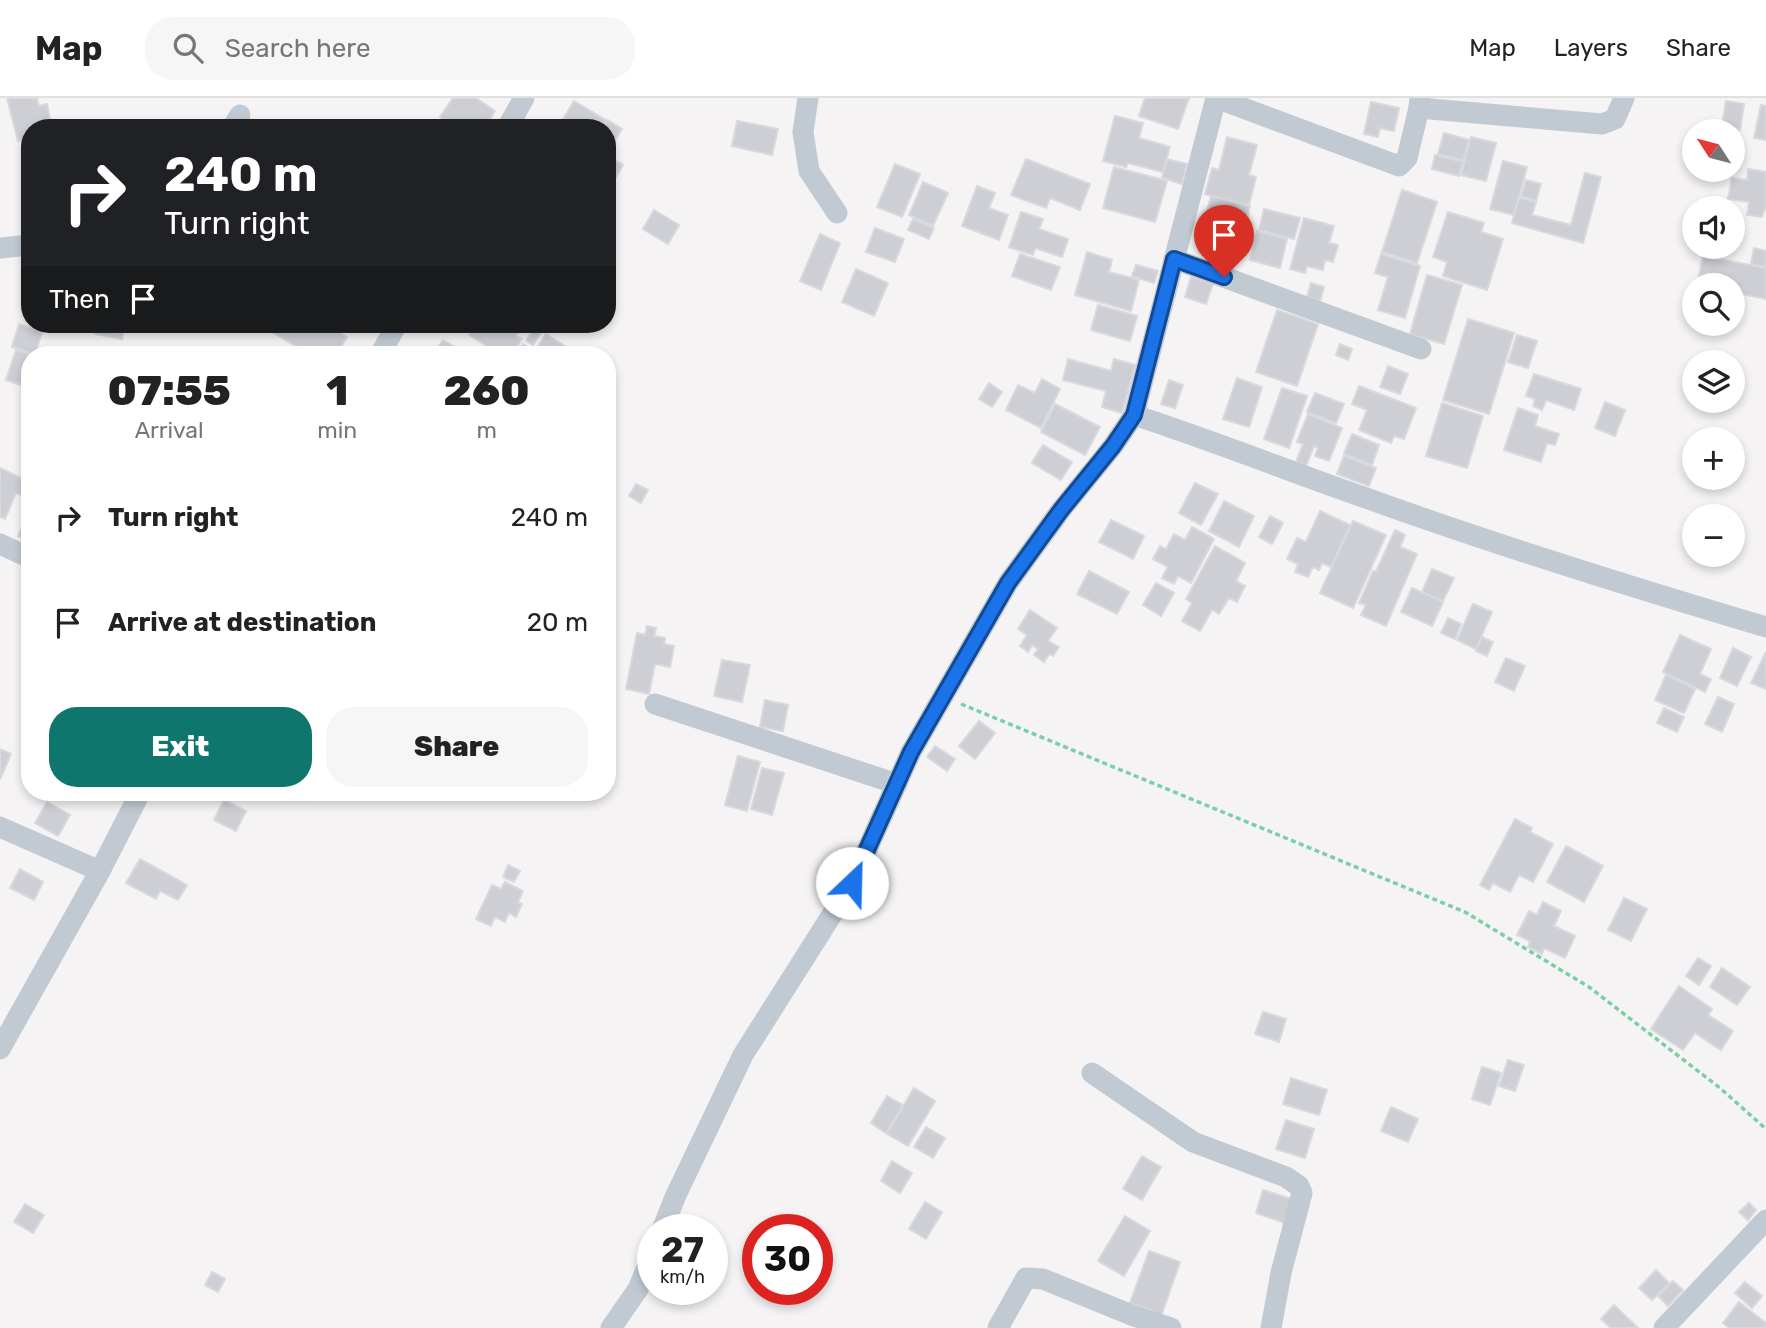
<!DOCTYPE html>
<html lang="en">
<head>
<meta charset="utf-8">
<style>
	body { margin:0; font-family:Rubik,sans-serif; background:#f6f6f6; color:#222; height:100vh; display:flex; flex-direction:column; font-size:26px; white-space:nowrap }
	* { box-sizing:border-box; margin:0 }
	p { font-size:23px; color:#767676 }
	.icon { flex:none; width:38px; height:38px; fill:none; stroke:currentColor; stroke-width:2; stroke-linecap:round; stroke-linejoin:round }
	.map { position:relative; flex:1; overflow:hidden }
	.side { position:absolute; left:21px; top:248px; width:595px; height:455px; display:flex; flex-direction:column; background:#fff; border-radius:28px; box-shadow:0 4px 10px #0003 }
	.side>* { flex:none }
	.banner { position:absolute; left:21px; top:21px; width:595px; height:214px; border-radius:28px; box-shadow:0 4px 10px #0003; background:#202124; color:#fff; overflow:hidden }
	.needle { width:46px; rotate:306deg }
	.buttons { position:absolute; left:1682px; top:21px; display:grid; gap:14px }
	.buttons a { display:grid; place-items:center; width:63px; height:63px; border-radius:50%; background:#fff; box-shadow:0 4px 10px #0003; font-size:35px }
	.speed { position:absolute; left:637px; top:1116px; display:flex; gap:14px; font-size:35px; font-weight:700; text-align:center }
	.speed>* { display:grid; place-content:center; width:91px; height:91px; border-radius:50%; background:#fff; box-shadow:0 4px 10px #0003; line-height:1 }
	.speed small { font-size:18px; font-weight:400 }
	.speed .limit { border:10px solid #d22; background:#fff; color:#111 }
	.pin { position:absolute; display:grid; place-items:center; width:60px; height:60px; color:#fff; margin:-72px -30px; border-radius:50% 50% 50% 0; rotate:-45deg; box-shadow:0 0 7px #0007 }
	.pin .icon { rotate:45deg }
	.me { position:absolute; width:77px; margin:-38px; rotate:24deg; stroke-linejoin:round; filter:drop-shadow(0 0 5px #0008) }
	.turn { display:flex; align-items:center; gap:24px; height:147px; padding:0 28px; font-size:32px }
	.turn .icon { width:91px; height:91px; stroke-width:2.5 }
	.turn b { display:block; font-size:49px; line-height:60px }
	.then { display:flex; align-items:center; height:66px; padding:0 28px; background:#0003; gap:14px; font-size:26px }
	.eta { display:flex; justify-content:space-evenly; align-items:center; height:119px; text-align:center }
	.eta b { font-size:42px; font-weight:800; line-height:49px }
	.primary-button { display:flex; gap:14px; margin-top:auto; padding:14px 28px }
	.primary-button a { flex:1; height:80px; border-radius:28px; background:#0f766e; color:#fff; font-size:28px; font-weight:800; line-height:80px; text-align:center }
	.primary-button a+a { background:#f6f6f6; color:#222 }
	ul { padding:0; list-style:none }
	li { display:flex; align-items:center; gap:21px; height:105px; padding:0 28px }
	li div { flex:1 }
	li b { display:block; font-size:26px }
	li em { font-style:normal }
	header { display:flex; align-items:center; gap:42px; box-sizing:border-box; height:98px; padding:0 35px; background:#fff; border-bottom:2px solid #e0e0e0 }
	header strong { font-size:33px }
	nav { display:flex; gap:38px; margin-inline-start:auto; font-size:24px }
	.search { width:490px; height:63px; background:#f6f6f6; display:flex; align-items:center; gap:18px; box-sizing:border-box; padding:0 24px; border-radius:28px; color:#767676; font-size:26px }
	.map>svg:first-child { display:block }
	.building { fill:#cdcfd5; stroke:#d7d9de; stroke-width:2 }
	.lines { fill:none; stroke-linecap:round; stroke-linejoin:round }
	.path { stroke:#7ad0a6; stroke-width:3.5; stroke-dasharray:5 3.5; stroke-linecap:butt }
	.minor { stroke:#c1cad2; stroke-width:21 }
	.route-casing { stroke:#114b97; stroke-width:18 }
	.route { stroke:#1a73e8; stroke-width:12 }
</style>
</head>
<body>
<header>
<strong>Map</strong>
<div class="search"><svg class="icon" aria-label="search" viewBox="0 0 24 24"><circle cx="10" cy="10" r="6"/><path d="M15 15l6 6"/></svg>Search here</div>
<nav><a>Map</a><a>Layers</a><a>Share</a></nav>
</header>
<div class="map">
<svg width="1766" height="1230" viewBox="0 0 1766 1230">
	<rect width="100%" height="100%" fill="#f5f3f3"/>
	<g class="building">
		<path d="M7,0H37L39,8L47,6L51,25H47L48,30H30V40L18,43Z"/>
		<path d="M453,0H476L495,13L484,30H455L440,19Z"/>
		<path d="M1145,0H1189L1178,31L1139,18Z"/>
		<path d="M574,3L606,22L601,30H565L560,26Z"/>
		<path d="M1726,3L1744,6L1740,32L1722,29Z"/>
		<path d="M1371,4L1399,10L1394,33L1380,30L1378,39L1364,36Z"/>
		<path d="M1761,7L1766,8V42L1754,40Z"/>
		<path d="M1115,18L1143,25L1139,40L1170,49L1163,74L1128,65L1126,69L1103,63Z"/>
		<path d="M608,22L622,31L611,49L607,46V30H603Z"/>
		<path d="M737,23L778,31L772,57L732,48Z"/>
		<path d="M1444,35L1469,42L1463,62L1438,56Z"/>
		<path d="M1227,39L1257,47L1249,77L1256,79L1249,107L1205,96L1212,70L1219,72Z"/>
		<path d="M1471,39L1496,45L1486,83L1461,77Z"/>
		<path d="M1435,57L1463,64L1459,78L1432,71Z"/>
		<path d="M607,58L623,67L612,86L607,83Z"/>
		<path d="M1026,61L1090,86L1080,112L1050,100L1046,110L1011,97Z"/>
		<path d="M1167,61L1187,66L1182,86L1162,80Z"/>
		<path d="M1503,63L1527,69L1514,117L1490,111Z"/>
		<path d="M895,66L920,76L902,119L877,109Z"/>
		<path d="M1114,69L1167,83L1155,124L1103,110Z"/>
		<path d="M1748,71L1766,74V108L1762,119L1747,117L1749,104L1728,101L1732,80L1747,82Z"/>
		<path d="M1585,75L1601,79L1583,145L1512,125L1519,100L1536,104L1532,117L1571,127Z"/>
		<path d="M1526,82L1541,86L1536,103L1521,98Z"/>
		<path d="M923,84L948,95L933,128L909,117Z"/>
		<path d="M977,88L995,95L989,110L1008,117L999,142L962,128Z"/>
		<path d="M1402,92L1437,104L1417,165L1382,154Z"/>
		<path d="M1211,98L1250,108L1243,135L1204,125Z"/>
		<path d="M1264,111L1300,120L1294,141L1259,132Z"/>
		<path d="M654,112L679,127L668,146L643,131Z"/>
		<path d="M1021,114L1043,121L1039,131L1068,141L1062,159L1035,150L1033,157L1009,149Z"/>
		<path d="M1448,114L1484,125L1481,134L1503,141L1487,192L1443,178L1447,164L1433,159Z"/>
		<path d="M1304,120L1334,128L1329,145L1338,147L1333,164L1325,162L1323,172L1307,168L1305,175L1290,171Z"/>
		<path d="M913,121L934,130L929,141L908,132Z"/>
		<path d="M875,130L904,141L895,164L866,154Z"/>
		<path d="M1257,133L1287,141L1280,170L1250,162Z"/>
		<path d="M820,136L840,145L821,192L800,183Z"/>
		<path d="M1754,150L1766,153V169L1751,166Z"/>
		<path d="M1087,154L1112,162L1109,174L1139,182L1131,213L1075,197Z"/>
		<path d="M1020,156L1060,169L1051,192L1012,178Z"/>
		<path d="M1381,156L1420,168L1405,220L1378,212L1388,179L1375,175Z"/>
		<path d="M1703,158L1766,170V201L1732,194V187H1697Z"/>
		<path d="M1136,167L1158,173L1154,185L1132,178Z"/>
		<path d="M856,171L888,185L874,218L842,204Z"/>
		<path d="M1427,177L1462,187L1444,246L1410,236Z"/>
		<path d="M1191,179L1213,186L1206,206L1185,199Z"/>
		<path d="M1311,185L1324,189L1320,203L1307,199Z"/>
		<path d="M1098,207L1137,218L1130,243L1091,232Z"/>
		<path d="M1277,212L1318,226L1297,288L1256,274Z"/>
		<path d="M1468,221L1514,235L1489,316L1443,302Z"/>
		<path d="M19,226L42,234L35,256L12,249Z"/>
		<path d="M97,226H125L122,241L95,236Z"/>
		<path d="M274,226H325L347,239L336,257H311L270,233Z"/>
		<path d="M466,226H521L523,227L516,238L522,241L512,257H490L493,252L469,237L473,230Z"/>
		<path d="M534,230L541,235L533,247L526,243Z"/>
		<path d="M546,236L565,248L559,257H542L535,253Z"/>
		<path d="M1517,237L1537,243L1528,270L1508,264Z"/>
		<path d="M443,242L468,257H433Z"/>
		<path d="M523,246L540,257H516Z"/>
		<path d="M1340,246L1352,251L1348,262L1336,257Z"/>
		<path d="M16,252L33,257H30V290L6,282Z"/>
		<path d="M1068,261L1111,273L1114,261L1135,267L1122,315L1102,309L1106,293L1063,282Z"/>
		<path d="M1388,268L1408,276L1400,296L1380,289Z"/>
		<path d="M1534,276L1581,291L1574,312L1546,302L1542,312L1533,308L1535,301L1526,298Z"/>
		<path d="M1237,280L1262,289L1249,329L1223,321Z"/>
		<path d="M1042,281L1060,291L1041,330L1006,312L1018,287L1035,295Z"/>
		<path d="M1169,282L1183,287L1175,310L1161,306Z"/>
		<path d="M989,285L1002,294L992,309L979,301Z"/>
		<path d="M1359,288L1416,310L1404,341L1394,338L1391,345L1359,332L1367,312L1352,306Z"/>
		<path d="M1282,290L1307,298L1289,350L1264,341Z"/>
		<path d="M1315,295L1344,306L1336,325L1307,314Z"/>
		<path d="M1605,304L1625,312L1615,338L1595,330Z"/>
		<path d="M1442,305L1483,318L1467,370L1426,358Z"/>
		<path d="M1055,306L1100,329L1085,357L1041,334Z"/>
		<path d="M1518,310L1538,317L1535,328L1559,336L1555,347L1547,345L1541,364L1504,352Z"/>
		<path d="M1308,316L1342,330L1329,363L1315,358L1318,350L1314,348L1306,368L1296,364L1303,346L1297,344Z"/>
		<path d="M1352,336L1379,347L1372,367L1344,356Z"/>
		<path d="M1043,347L1072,364L1061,382L1032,365Z"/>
		<path d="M1344,358L1376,370L1369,388L1337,376Z"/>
		<path d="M0,370L27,383L21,397L16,395L5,421L0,419Z"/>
		<path d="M1195,385L1218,396L1201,427L1179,415Z"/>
		<path d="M636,386L648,392L641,405L629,398Z"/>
		<path d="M1224,403L1254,418L1239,449L1209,433Z"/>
		<path d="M30,412V443L18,438Z"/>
		<path d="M1320,413L1350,427L1331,469L1322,465L1319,472L1313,469L1308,479L1295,474L1298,466L1287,461L1297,440L1306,444Z"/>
		<path d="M1270,418L1283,425L1272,446L1259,439Z"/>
		<path d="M1111,422L1144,438L1133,461L1099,444Z"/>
		<path d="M1353,423L1386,437L1353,510L1320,495Z"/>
		<path d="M1192,429L1214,441L1191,485L1178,478L1174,486L1162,480L1168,469L1153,461L1160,448L1166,451L1174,436L1185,442Z"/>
		<path d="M1395,432L1405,437L1400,449L1417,456L1386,528L1361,517L1366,507L1359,505L1373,473L1376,474Z"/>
		<path d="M1215,448L1245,465L1236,483L1245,488L1237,504L1229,500L1219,516L1212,512L1200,533L1182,523L1192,505L1186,501Z"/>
		<path d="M1432,471L1454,480L1443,503L1422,494Z"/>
		<path d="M1089,473L1129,494L1117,516L1077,496Z"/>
		<path d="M1156,485L1174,495L1161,518L1143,507Z"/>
		<path d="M1412,490L1443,504L1432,528L1401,514Z"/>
		<path d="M1473,506L1492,514L1476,551L1457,542Z"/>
		<path d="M1030,512L1057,530L1048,543L1059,549L1053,558L1049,556L1044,564L1034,557L1038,551L1032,547L1028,554L1020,548L1027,537L1018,531Z"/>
		<path d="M1448,520L1461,526L1455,541L1441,535Z"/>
		<path d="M647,528L656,530L654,538L665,540L664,546L674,548L670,569L655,566L649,596L626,591L637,535L645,537Z"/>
		<path d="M1680,537L1711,551L1700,576L1711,581L1705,594L1663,574Z"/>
		<path d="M1482,539L1493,544L1487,558L1476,553Z"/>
		<path d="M1733,550L1751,559L1737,588L1720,580Z"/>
		<path d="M1766,554V591L1751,585Z"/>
		<path d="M1506,560L1525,568L1514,593L1495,584Z"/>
		<path d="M722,562L750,567L742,604L714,598Z"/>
		<path d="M1666,577L1695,591L1684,615L1655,602Z"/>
		<path d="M1718,599L1734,606L1722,634L1705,626Z"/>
		<path d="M765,602L788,607L783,633L760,629Z"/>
		<path d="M1664,610L1684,619L1677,634L1657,625Z"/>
		<path d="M979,623L995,635L975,661L959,648Z"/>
		<path d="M935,648L955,661L947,673L927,659Z"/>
		<path d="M0,651L11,656L0,681Z"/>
		<path d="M738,658L760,664L747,713L725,707Z"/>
		<path d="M762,670L784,675L772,717L751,711Z"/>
		<path d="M224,702L246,713L236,733L214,722Z"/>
		<path d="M47,704L70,717L58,738L35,725Z"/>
		<path d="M1515,721L1532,730L1530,734L1553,746L1533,784L1519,777L1510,794L1493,785L1489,792L1480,787Z"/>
		<path d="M1566,748L1603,768L1584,804L1547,784Z"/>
		<path d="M140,761L187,787L178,802L160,793L156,801L126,785Z"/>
		<path d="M508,767L520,773L514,784L503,779Z"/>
		<path d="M20,771L43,784L34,802L10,790Z"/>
		<path d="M505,784L523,793L518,804L522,806L516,819L509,815L505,824L495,819L491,828L476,821L492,787L501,791Z"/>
		<path d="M1624,800L1647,811L1631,843L1608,832Z"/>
		<path d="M1543,804L1561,813L1554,828L1575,838L1565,860L1544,850L1542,856L1528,849L1530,843L1517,837L1529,813L1537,817Z"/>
		<path d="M1698,860L1711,868L1699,887L1686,878Z"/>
		<path d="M1722,870L1750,889L1737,907L1710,889Z"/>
		<path d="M1679,888L1712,911L1708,917L1733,933L1721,952L1695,935L1683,952L1651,931Z"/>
		<path d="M1263,914L1286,921L1279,944L1255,936Z"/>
		<path d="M1508,962L1524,967L1515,993L1499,988Z"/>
		<path d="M1482,969L1501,975L1490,1007L1472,1001Z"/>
		<path d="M1291,980L1327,992L1319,1017L1283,1006Z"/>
		<path d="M914,990L935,1003L908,1048L887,1036Z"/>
		<path d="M887,998L903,1007L886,1035L871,1025Z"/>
		<path d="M1391,1009L1418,1021L1408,1044L1381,1033Z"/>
		<path d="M1286,1022L1314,1031L1305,1060L1276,1051Z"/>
		<path d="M926,1029L945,1040L933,1060L914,1049Z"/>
		<path d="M1142,1058L1161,1069L1142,1102L1123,1091Z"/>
		<path d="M892,1063L912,1075L900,1095L881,1083Z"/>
		<path d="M1263,1092L1292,1101L1285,1125L1256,1115Z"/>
		<path d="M925,1104L942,1114L926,1141L909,1131Z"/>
		<path d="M1749,1105L1756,1112L1748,1122L1739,1114Z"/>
		<path d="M25,1106L44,1117L33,1135L14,1124Z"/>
		<path d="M1125,1118L1150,1133L1124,1178L1098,1163Z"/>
		<path d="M1149,1153L1180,1164L1159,1224L1147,1220L1150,1212L1130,1205Z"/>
		<path d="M1656,1172L1669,1185L1652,1202L1639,1190Z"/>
		<path d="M212,1174L225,1181L218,1194L205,1187Z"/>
		<path d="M1673,1183L1683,1192L1668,1208L1658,1198Z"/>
		<path d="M1745,1184L1762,1198L1752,1210L1735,1195Z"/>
		<path d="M1739,1204L1766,1225V1230H1729L1723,1225Z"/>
		<path d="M1614,1207L1638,1230H1611L1601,1221Z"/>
	</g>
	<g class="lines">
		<path class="path" d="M961,606L1465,814L1589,889L1720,990L1766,1031"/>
		<g class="minor">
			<path d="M808,0L803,34L809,73L837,115"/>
			<path d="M1216,0L1134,317C1211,342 1286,372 1363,399C1496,447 1631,489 1766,529"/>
			<path d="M1216,0L1399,68L1407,60L1419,10"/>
			<path d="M1420,0L1419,10L1602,26L1615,21L1624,0"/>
			<path d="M232,30L240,17"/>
			<path d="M507,30L524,0"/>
			<path d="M0,150L30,147"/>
			<path d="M1174,161L1421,251"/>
			<path d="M380,257L397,226"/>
			<path d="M0,446L30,460"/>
			<path d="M655,606L897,686"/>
			<path d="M0,729L100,773"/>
			<path d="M0,951L100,773L140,695"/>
			<path d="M1092,975L1193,1044L1286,1079L1299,1088L1302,1095L1281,1175L1271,1230"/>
			<path d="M662,1132L676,1097L743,957L852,785L911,654L1008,485L1061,412L1113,348L1134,317"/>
			<path d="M611,1230L638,1191L653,1155"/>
			<path d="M998,1230L1026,1180L1043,1181L1134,1218L1171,1230"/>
			<path d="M1664,1230L1766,1122"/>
		</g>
	</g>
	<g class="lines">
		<g class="route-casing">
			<path id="route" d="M852,785L911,654L1008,485L1061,412L1113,348L1134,317L1174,161L1224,179"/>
		</g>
		<use href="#route" class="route"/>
	</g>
</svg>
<div class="buttons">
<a><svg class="needle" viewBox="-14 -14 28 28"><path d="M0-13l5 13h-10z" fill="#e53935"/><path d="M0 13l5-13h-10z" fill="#767676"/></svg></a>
<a><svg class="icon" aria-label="sound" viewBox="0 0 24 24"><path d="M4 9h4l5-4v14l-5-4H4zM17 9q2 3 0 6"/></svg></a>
<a><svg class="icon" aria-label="search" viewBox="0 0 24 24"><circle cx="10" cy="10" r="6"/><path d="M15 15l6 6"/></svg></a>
<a><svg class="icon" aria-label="layers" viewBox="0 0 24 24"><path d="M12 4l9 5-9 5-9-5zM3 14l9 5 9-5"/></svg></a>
<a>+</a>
<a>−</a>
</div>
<div class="speed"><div>27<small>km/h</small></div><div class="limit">30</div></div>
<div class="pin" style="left:1224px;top:179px;background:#d93025"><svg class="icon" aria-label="arrive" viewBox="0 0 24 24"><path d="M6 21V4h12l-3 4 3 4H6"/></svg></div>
<svg class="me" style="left:852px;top:785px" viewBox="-20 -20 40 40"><circle r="19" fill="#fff"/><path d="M0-13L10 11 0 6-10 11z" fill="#1a73e8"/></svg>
<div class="banner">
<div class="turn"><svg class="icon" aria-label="right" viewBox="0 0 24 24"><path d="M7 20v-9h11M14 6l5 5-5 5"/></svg><div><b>240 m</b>Turn right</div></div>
<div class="then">Then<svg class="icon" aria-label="arrive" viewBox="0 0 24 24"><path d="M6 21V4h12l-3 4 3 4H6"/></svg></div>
</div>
<section class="side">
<div class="eta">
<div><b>07:55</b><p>Arrival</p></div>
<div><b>1</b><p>min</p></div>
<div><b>260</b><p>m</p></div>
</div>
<ul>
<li><svg class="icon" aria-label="right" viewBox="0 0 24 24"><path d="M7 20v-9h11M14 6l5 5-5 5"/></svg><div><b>Turn right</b></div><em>240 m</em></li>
<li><svg class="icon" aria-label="arrive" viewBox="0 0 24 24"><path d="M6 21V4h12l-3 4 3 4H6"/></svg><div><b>Arrive at destination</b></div><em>20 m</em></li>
</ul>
<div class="primary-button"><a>Exit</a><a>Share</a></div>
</section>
</div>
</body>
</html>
